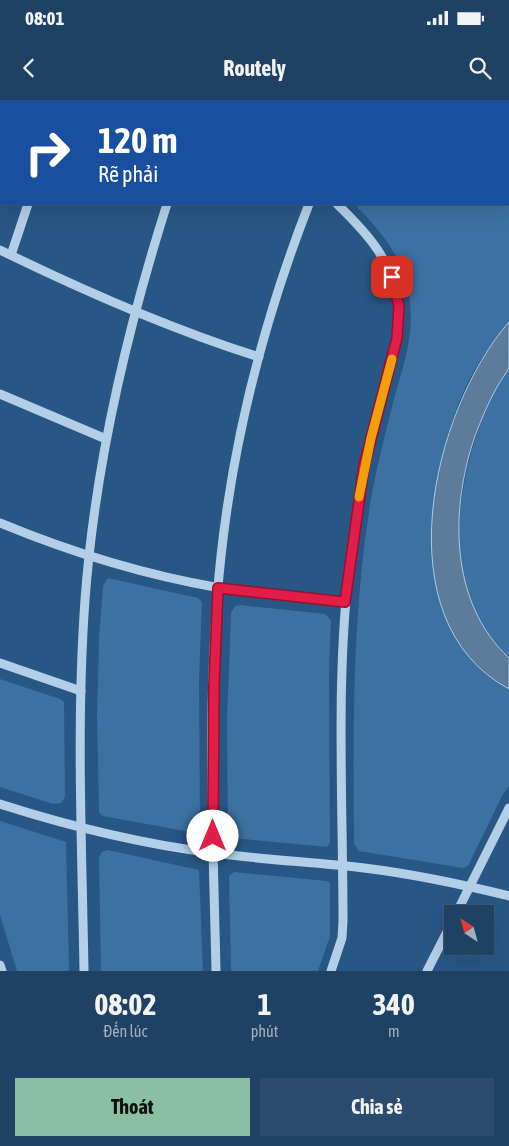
<!DOCTYPE html>
<html lang="vi">
<head>
<meta charset="utf-8">
<style>
	body { margin:0; font-family:"Asap Condensed",sans-serif; background:#2b4c6d; color:#f1f3f6; height:100vh; display:flex; flex-direction:column; font-size:19px; white-space:nowrap }
	* { box-sizing:border-box; margin:0 }
	p { font-size:16px; color:#a1afbf }
	.icon { flex:none; width:28px; height:28px; fill:none; stroke:currentColor; stroke-width:2; stroke-linecap:round; stroke-linejoin:round }
	.map { position:relative; height:871px; overflow:hidden }
	.details { display:flex; flex-direction:column; background:#1e4164; flex:1 }
	.details>* { flex:none }
	.top-card { position:absolute; left:0px; top:0px; width:510px; height:105px; box-shadow:0 5px 20px #0002,0 0 0 1px #3c5a78; background:#1a4fa0; color:#fff; overflow:hidden }
	.needle { width:32px; rotate:324deg }
	.buttons { position:absolute; left:444px; top:805px; display:grid; gap:10px }
	.buttons a { display:grid; place-items:center; width:50px; height:50px; border-radius:0px; background:#1e4164; box-shadow:0 5px 20px #0002,0 0 0 1px #3c5a78; font-size:25px }
	.pin { position:absolute; display:grid; place-items:center; width:42px; height:42px; color:#fff; margin:-21px; border-radius:10px; box-shadow:0 2px 8px #0006 }
	.me { position:absolute; width:55px; margin:-28px; rotate:0deg; stroke-linejoin:round; filter:drop-shadow(0 0 4px #0008) }
	.turn { display:flex; align-items:center; gap:18px; height:105px; padding:0 15px; font-size:22px }
	.turn .icon { width:65px; height:65px; stroke-width:2.5 }
	.turn b { display:block; font-size:35px; line-height:42px }
	.eta { display:flex; justify-content:space-evenly; align-items:center; height:85px; text-align:center }
	.eta b { font-size:30px; font-weight:700; line-height:35px }
	.action { display:flex; gap:10px; margin-top:auto; padding:10px 15px }
	.action a { flex:1; height:58px; border-radius:0px; background:#8abfa5; color:#111; font-size:20px; font-weight:700; line-height:58px; text-align:center }
	.action a+a { background:#2b4c6d; color:#f1f3f6 }
	.status { display:flex; justify-content:space-between; align-items:center; height:35px; padding:0 25px; background:#1e4164; direction:ltr }
	.status svg { height:14px; fill:currentColor }
	header { display:flex; justify-content:space-between; align-items:center; height:65px; padding:0 15px; background:#1e4164; font-size:22px; font-weight:700 }
	.map>svg:first-child { display:block }
	.green { fill:#3d71a1 }
	.water { fill:#5d7c9c; stroke:#a8cae8 }
	.lines { fill:none; stroke-linecap:round; stroke-linejoin:round }
	.minor { stroke:#b3cee7; stroke-width:9 }
	.route-casing { stroke:#92132f; stroke-width:12 }
	.route { stroke:#e11d48; stroke-width:9 }
	.slow { stroke:#f59e0b; stroke-width:9 }
</style>
</head>
<body>
<div class="status"><b>08:01</b><svg viewBox="0 0 49 12"><path d="M0 12V9h3v3zM5 12V6h3v6zM10 12V3h3v9zM15 12V0h3v12zM26 1h20v11H26zM47 4h2v5h-2z"/></svg></div>
<header><svg class="icon" aria-label="back" viewBox="0 0 24 24"><path d="M15 5l-7 7 7 7"/></svg>Routely<svg class="icon" aria-label="search" viewBox="0 0 24 24"><circle cx="10" cy="10" r="6"/><path d="M15 15l6 6"/></svg></header>
<div class="map">
<svg width="509" height="871" viewBox="0 0 509 871">
	<rect width="100%" height="100%" fill="#285785"/>
	<g class="green">
		<path d="M509,10C509,64 509,118 509,172C509,185 509,211 509,222C507,229 497,237 493,243C483,255 474,270 467,284C425,375 403,532 509,589V686L503,694L468,766L463,768L359,751L354,744C353,630 352,518 370,405C376,369 385,334 394,299C403,267 414,236 410,203C406,160 383,133 354,104H509Z"/>
		<path d="M509,267V558C490,540 474,516 466,491C446,425 471,323 509,267Z"/>
		<path d="M108,478L198,498L202,502L199,579L200,728L196,733L103,716L99,712L97,615L99,539L103,486Z"/>
		<path d="M240,505L325,514L331,520L329,574L330,743L327,747L232,738L228,735L227,622L231,513L235,506Z"/>
		<path d="M0,579L60,599L64,602L65,697L61,703L53,704L0,687Z"/>
		<path d="M0,721L66,742L69,871H17L0,815Z"/>
		<path d="M108,750L199,770L203,871H101L99,757L102,752Z"/>
		<path d="M234,772L327,781L330,783V836L318,871H231L229,776Z"/>
	</g>
	<path class="water" d="M509,222C509,233 509,258 509,268C506,274 500,281 497,287C488,303 481,320 475,336C450,409 449,502 509,558V589C382,521 432,310 509,222Z"/>
	<g class="lines">
		<g class="minor">
			<path d="M14,0L16,1"/>
			<path d="M224,0L226,1"/>
			<path d="M332,0L334,1"/>
			<path d="M64,1V0"/>
			<path d="M208,1V0"/>
			<path d="M354,1L355,0"/>
			<path d="M498,1L499,0"/>
			<path d="M0,150C84,191 170,229 259,257"/>
			<path d="M11,155L28,104"/>
			<path d="M0,294L106,339"/>
			<path d="M0,423C70,452 144,475 220,488C261,495 303,498 345,502"/>
			<path d="M0,563L81,591"/>
			<path d="M0,704C69,726 141,744 214,753C264,760 314,762 364,768C413,774 461,784 509,796"/>
			<path d="M456,814L509,708"/>
			<path d="M0,865L2,871"/>
			<path d="M84,871C82,748 76,623 85,500C95,364 126,233 167,104"/>
			<path d="M216,871C213,733 206,593 221,456C234,336 265,217 309,104"/>
			<path d="M331,871L342,838L343,821C343,698 335,574 351,452C357,408 364,365 375,322C384,284 403,243 398,204C393,161 367,133 337,104"/>
			<path d="M427,871L452,822"/>
		</g>
	</g>
	<g class="lines">
		<g class="route-casing">
			<path id="route" d="M213,736L214,585L218,488L345,502L364,366L397,238L399,206L392,177"/>
		</g>
		<use href="#route" class="route"/>
		<path class="slow" d="M359,397L371,338L392,259"/>
	</g>
</svg>
<div class="buttons">
<a><svg class="needle" viewBox="-14 -14 28 28"><path d="M0-13l5 13h-10z" fill="#e53935"/><path d="M0 13l5-13h-10z" fill="#a1afbf"/></svg></a>
</div>
<div class="pin" style="left:392px;top:177px;background:#d93025"><svg class="icon" aria-label="arrive" viewBox="0 0 24 24"><path d="M6 21V4h12l-3 4 3 4H6"/></svg></div>
<svg class="me" style="left:213px;top:736px" viewBox="-20 -20 40 40"><circle r="19" fill="#fff"/><path d="M0-13L10 11 0 6-10 11z" fill="#e11d48"/></svg>
<div class="top-card">
<div class="turn"><svg class="icon" aria-label="right" viewBox="0 0 24 24"><path d="M7 20v-9h11M14 6l5 5-5 5"/></svg><div><b>120 m</b>Rẽ phải</div></div>
</div>
</div>
<section class="details">
<div class="eta">
<div><b>08:02</b><p>Đến lúc</p></div>
<div><b>1</b><p>phút</p></div>
<div><b>340</b><p>m</p></div>
</div>
<div class="action"><a>Thoát</a><a>Chia sẻ</a></div>
</section>
</body>
</html>
